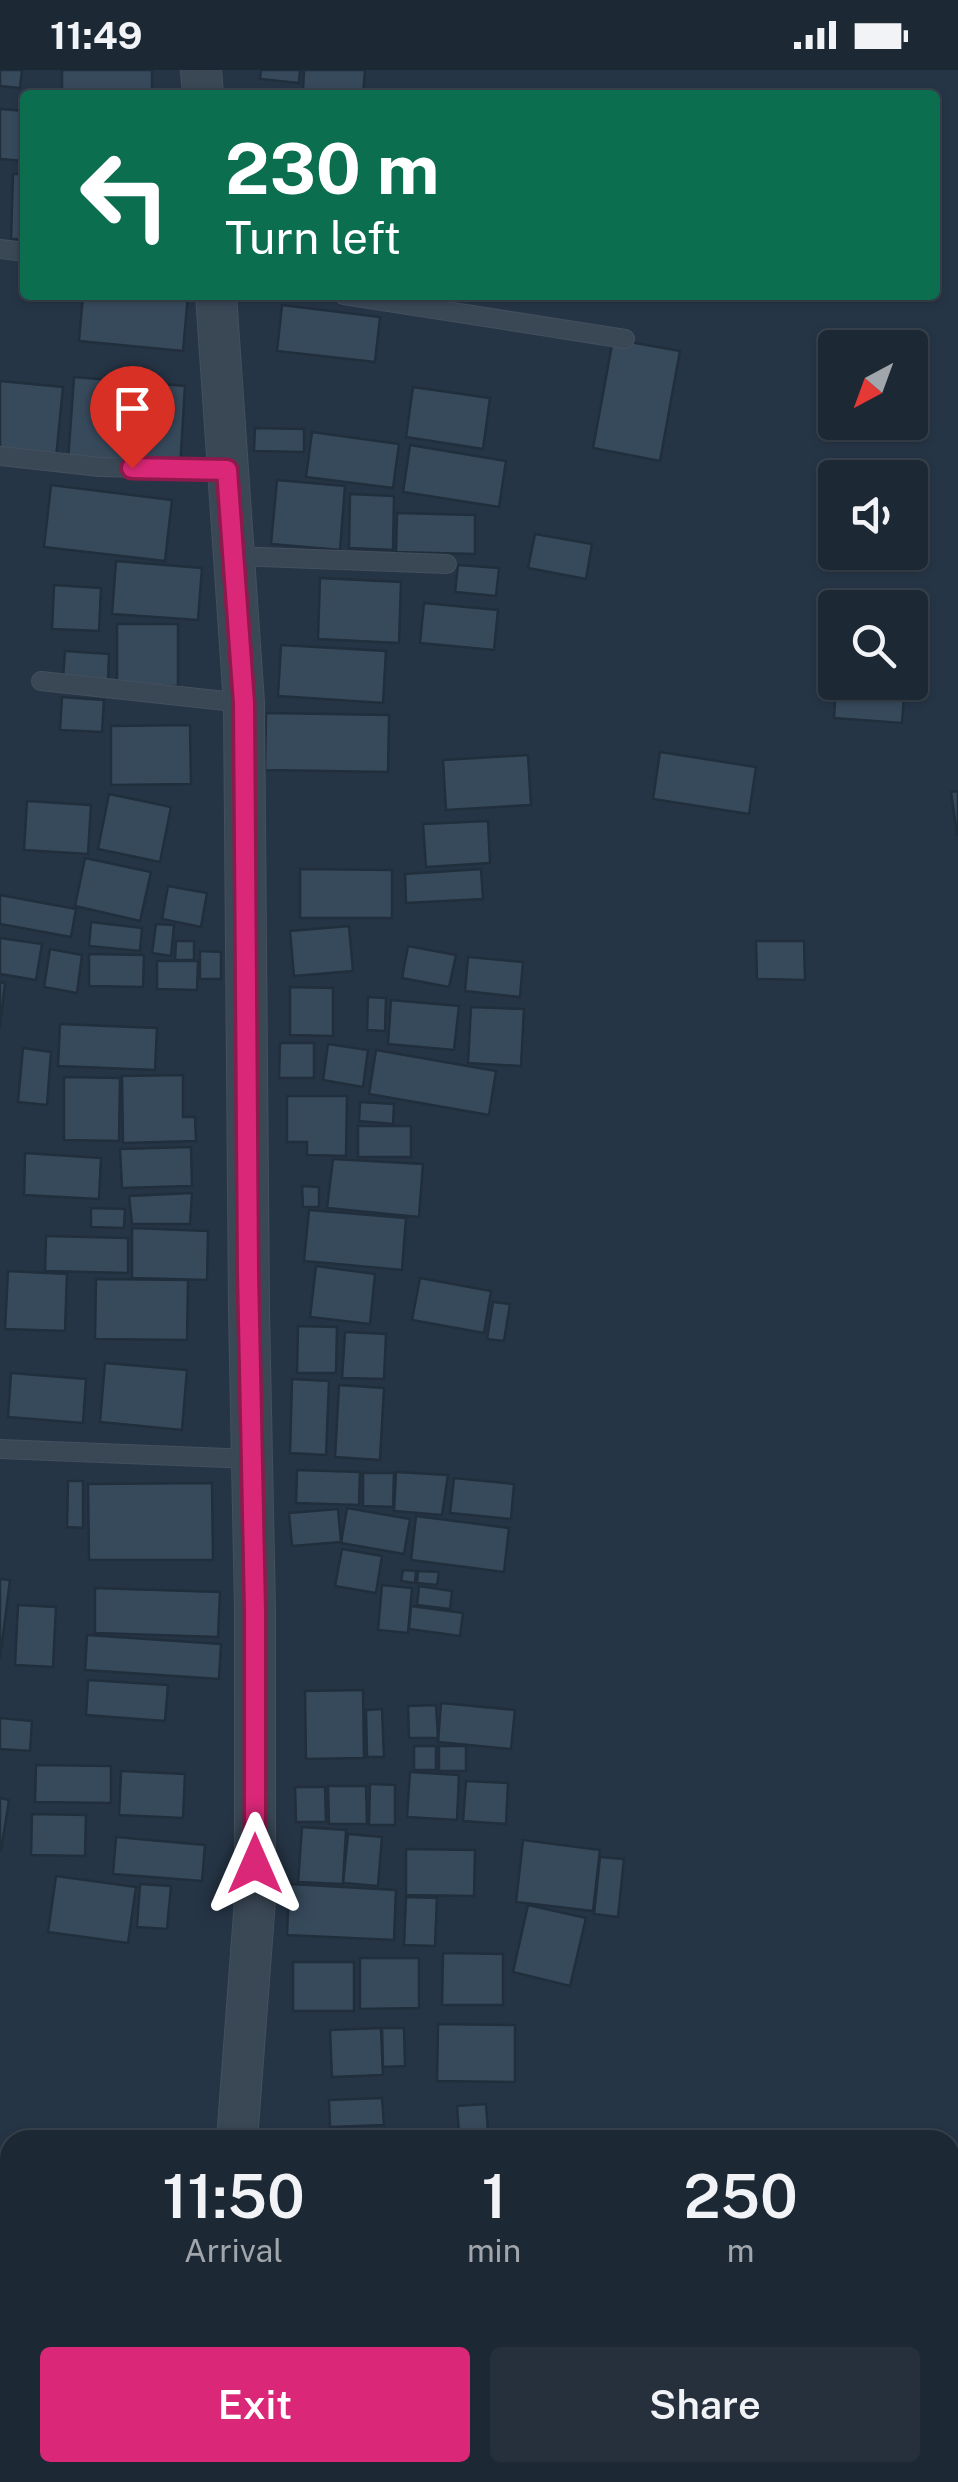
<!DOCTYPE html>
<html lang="en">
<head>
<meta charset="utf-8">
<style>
	body { margin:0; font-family:"Public Sans",sans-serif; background:#25303c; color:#f1f3f6; height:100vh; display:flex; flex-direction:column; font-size:38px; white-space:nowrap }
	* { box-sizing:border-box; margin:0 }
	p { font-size:32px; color:#a0a6ac }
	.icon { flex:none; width:55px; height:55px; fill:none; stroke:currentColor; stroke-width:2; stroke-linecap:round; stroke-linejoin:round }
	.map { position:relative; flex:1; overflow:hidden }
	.details { position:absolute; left:0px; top:2060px; width:960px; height:352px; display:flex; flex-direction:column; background:#1c2834; border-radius:30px 30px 0 0; box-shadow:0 2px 8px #0004,0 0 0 2px #3a444f }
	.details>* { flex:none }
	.banner { position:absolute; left:20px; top:20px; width:920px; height:210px; border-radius:10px; box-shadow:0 2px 8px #0004,0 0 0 2px #3a444f; background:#0b6e4f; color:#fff; overflow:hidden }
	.needle { width:65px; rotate:221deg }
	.fabs { position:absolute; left:818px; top:260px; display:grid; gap:20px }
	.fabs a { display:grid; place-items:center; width:110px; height:110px; border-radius:10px; background:#1c2834; box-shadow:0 2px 8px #0004,0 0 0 2px #3a444f; font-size:50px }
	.pin { position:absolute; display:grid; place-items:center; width:85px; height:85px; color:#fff; margin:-102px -42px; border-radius:50% 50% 50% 0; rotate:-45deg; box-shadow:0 0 10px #0007 }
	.pin .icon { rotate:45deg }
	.me { position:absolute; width:110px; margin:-55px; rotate:0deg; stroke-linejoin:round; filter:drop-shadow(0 0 8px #0008) }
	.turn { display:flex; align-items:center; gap:35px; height:210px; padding:0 40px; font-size:45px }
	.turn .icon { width:130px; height:130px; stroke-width:2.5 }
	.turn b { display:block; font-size:70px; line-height:85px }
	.eta { display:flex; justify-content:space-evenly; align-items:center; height:170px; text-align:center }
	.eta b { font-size:60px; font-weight:600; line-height:70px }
	.cta { display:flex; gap:20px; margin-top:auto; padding:20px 40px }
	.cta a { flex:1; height:115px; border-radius:10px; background:#db2777; color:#fff; font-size:40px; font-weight:600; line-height:115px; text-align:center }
	.cta a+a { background:#25303c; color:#f1f3f6 }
	.status { display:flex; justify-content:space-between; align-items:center; height:70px; padding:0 50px; background:#1c2834; direction:ltr }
	.status svg { height:28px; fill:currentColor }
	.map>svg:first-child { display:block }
	.building { fill:#374a5c; stroke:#212e3c; stroke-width:2.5 }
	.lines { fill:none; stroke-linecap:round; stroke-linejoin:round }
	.service-casing { stroke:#44505e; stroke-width:20 }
	.tertiary-casing { stroke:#44505e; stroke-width:42 }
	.service { stroke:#3a4755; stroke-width:18 }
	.tertiary { stroke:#3a4755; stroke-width:40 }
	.route-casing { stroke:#8e194d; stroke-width:25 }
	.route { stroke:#db2777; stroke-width:18 }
</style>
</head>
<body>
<div class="status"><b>11:49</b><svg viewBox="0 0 49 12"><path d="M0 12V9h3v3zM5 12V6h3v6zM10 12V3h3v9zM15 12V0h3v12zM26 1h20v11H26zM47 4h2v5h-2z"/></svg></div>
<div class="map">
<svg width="958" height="2412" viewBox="0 0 958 2412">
	<rect width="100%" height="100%" fill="#263546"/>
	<g class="building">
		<path d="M0,0H22L20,18L0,16Z"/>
		<rect x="62" y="0" width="90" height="25"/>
		<path d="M261,0H300L299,13L260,9Z"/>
		<path d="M304,0H365L363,25L303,19Z"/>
		<path d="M0,39L25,41V91L0,89Z"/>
		<path d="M13,104H25V169H11Z"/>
		<path d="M83,225H188L183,281L79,271Z"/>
		<path d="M282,235L380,247L375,292L277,281Z"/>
		<path d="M613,269L680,281L660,391L593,378Z"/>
		<path d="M74,307L185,316L180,399L68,391Z"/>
		<path d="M0,311L63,317L56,388L0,382Z"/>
		<path d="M413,317L490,328L483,379L406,367Z"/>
		<path d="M255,358L304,359V382L254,381Z"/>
		<path d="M312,362L399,374L393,418L306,407Z"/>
		<path d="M410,375L506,391L499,437L403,422Z"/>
		<path d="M277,410L345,416L340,480L271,474Z"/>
		<path d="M51,415L172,430L165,491L44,477Z"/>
		<path d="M350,424L394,426L393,480L349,478Z"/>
		<path d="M397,443L475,445V484L396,482Z"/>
		<path d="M535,464L592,474L586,509L528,498Z"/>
		<path d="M116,491L202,498L198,550L112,544Z"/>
		<path d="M458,495L499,498L496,526L455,522Z"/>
		<path d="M320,508L401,512L399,573L318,569Z"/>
		<path d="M54,515L101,518L99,561L52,559Z"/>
		<path d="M424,533L498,540L494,580L420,573Z"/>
		<rect x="117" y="554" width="61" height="62"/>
		<path d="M281,575L386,581L383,633L278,626Z"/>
		<path d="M65,581L109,584L108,611L63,608Z"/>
		<path d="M836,612H905L902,653L834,648Z"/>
		<path d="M62,627L104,630L102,662L60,660Z"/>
		<path d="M266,643L389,645L388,702L265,700Z"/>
		<path d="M190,655L191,714L111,715V656Z"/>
		<path d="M660,682L756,697L749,744L653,729Z"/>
		<path d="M528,685L531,735L446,740L443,690Z"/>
		<path d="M958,721V765H957L951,722Z"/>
		<path d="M109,724L171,737L160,792L98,779Z"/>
		<path d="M27,731L91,735L88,784L24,780Z"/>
		<path d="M488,751L490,793L426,797L423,754Z"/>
		<path d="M85,788L151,802L140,851L75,836Z"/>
		<path d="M300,799L392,800V848H300Z"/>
		<path d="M481,799L483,829L406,833L405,804Z"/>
		<path d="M168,816L207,823L201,857L162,849Z"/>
		<path d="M0,825L76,839L71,867L0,854Z"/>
		<path d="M91,852L142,858L140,881L89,876Z"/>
		<path d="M156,854L174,855L171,886L152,883Z"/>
		<path d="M349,856L353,901L294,906L290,861Z"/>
		<path d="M0,868L42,874L36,910L0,904Z"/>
		<path d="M176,871H194V890H175Z"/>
		<path d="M756,871H804L805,910L757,909Z"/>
		<path d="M408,876L456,885L449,917L402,908Z"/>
		<path d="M50,879L82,885L77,923L44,917Z"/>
		<path d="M200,881L221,882V909H200Z"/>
		<path d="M89,884L144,885L143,917L89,916Z"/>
		<path d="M468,887L523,892L520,927L465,921Z"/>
		<path d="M157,891H198L197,920L157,919Z"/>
		<path d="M0,912L5,913L0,958Z"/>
		<path d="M290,917L333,918V966L290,965Z"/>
		<path d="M368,927L386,928L385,961L367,960Z"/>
		<path d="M391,930L459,936L454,980L388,974Z"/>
		<path d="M471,937L524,939L521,996L468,993Z"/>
		<path d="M60,954L157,958L155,1000L58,996Z"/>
		<path d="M280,973H314V1008H279Z"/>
		<path d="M328,974L368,980L363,1017L323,1010Z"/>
		<path d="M23,978L51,982L47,1035L18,1032Z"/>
		<path d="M376,980L496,1001L489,1045L369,1024Z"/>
		<path d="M183,1005V1047H195L196,1071L123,1073L122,1006Z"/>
		<path d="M64,1007L120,1008L119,1071L64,1070Z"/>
		<path d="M287,1026H347L346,1086L307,1085V1072H287Z"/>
		<path d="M360,1032L394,1034L393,1054L359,1051Z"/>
		<rect x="358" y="1056" width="53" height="31"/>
		<path d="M191,1077L192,1116L122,1118L120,1079Z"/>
		<path d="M25,1083L101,1088L99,1129L24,1125Z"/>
		<path d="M333,1089L423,1094L419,1147L327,1138Z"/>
		<path d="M302,1116L319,1117V1137H303Z"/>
		<path d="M192,1123L190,1154H132L129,1126Z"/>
		<path d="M91,1138L125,1139L124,1158L91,1157Z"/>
		<path d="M309,1140L406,1148L402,1200L304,1191Z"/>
		<path d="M132,1158L208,1161L207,1210L132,1208Z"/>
		<path d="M46,1166L128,1168V1203L45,1201Z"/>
		<path d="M316,1196L375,1204L370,1254L310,1247Z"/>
		<path d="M8,1201L67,1204L65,1261L5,1259Z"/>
		<path d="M420,1208L491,1221L484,1263L412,1250Z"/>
		<path d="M96,1209L188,1210L187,1270L95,1269Z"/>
		<path d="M493,1232L510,1234L504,1271L487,1269Z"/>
		<path d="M298,1256L337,1257L336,1303H297Z"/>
		<path d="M345,1262L386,1264L384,1309L342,1308Z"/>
		<path d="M105,1293L187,1300L182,1360L100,1352Z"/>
		<path d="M11,1303L86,1309L83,1353L8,1347Z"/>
		<path d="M292,1309L329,1311L326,1385L290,1383Z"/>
		<path d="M339,1315L384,1318L380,1390L335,1387Z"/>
		<path d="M297,1400L360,1402L359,1435L296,1433Z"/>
		<path d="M396,1402L448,1405L442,1445L394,1441Z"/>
		<path d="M363,1403H394L393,1437L363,1436Z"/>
		<path d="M454,1408L514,1414L511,1449L450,1443Z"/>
		<path d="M68,1411H83V1458L67,1457Z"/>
		<path d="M212,1413L213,1490H89L88,1414Z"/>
		<path d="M347,1438L410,1449L404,1484L341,1473Z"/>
		<path d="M338,1439L341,1472L292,1476L289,1443Z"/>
		<path d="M416,1446L509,1458L504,1502L411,1490Z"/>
		<path d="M342,1479L382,1486L376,1523L335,1516Z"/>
		<path d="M403,1500L416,1501L415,1513L401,1511Z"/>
		<path d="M418,1501L439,1502L437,1515L417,1513Z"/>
		<path d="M0,1509L10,1510L0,1589Z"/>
		<path d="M382,1515L412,1518L408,1563L378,1560Z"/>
		<path d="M419,1516L452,1521L450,1539L417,1535Z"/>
		<path d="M95,1518L220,1522L218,1567L95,1563Z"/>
		<path d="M18,1535L56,1537L53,1597L15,1595Z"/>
		<path d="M411,1536L463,1543L460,1566L409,1559Z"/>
		<path d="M87,1565L221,1574L219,1609L85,1600Z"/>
		<path d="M88,1610L168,1615L165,1651L86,1645Z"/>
		<path d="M363,1620L364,1688L306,1689L305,1621Z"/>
		<path d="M441,1633L515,1640L511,1679L438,1672Z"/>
		<path d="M436,1635L438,1668H409L408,1636Z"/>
		<path d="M382,1639L384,1687H367L366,1640Z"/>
		<path d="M0,1648L32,1651L30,1681L0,1679Z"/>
		<rect x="414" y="1676" width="22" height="24"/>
		<rect x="439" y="1676" width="27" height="25"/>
		<path d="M36,1695L111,1696V1733L35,1732Z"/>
		<path d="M121,1701L185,1704L183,1748L119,1745Z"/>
		<path d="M410,1702L459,1705L457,1750L407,1747Z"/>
		<path d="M466,1711L508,1713L506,1754L463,1751Z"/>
		<path d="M370,1714L395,1715V1755H369Z"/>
		<path d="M328,1716H366L367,1754H329Z"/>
		<path d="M295,1717H325L326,1752H296Z"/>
		<path d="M0,1728L9,1730L1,1781H0Z"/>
		<path d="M32,1744L86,1745L85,1786L31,1785Z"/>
		<path d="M302,1757L346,1760L343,1814L298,1812Z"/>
		<path d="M348,1764L382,1767L378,1816L343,1813Z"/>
		<path d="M116,1767L205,1775L202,1811L113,1804Z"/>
		<path d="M523,1770L600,1780L593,1841L516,1832Z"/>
		<path d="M406,1779L475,1780L474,1826L406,1825Z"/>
		<path d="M600,1787L624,1789L618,1847L594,1844Z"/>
		<path d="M56,1806L136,1817L128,1873L48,1862Z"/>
		<path d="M140,1814L171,1816L167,1859L137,1857Z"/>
		<path d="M289,1814L396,1820L394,1870L287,1865Z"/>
		<path d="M406,1827L437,1828L435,1876L404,1875Z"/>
		<path d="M528,1835L586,1848L570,1916L513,1902Z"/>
		<path d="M443,1883L503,1884V1935H442Z"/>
		<path d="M360,1888H419V1938L360,1939Z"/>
		<rect x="293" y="1892" width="61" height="49"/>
		<path d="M438,1954L515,1955V2012L437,2011Z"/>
		<path d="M381,1958L383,2005L332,2007L330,1960Z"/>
		<path d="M382,1958H404L405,1996L383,1997Z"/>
		<path d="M382,2028L384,2055L330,2057L329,2030Z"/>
		<path d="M486,2034L488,2061L459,2063L457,2036Z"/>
		<rect x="124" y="2402" width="20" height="10"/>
		<rect x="147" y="2402" width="14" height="10"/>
		<path d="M277,2402H342L341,2412L277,2408Z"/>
		<path d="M618,2402H656L655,2410Z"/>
	</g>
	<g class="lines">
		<g class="service-casing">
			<g id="service">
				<path d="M0,179L25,182"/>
				<path d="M344,225L625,269"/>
				<path d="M0,386L100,397L227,400"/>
				<path d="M233,486L447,494"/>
				<path d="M41,611L244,633"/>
				<path d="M0,1379L252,1389"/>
				<path d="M0,2355H10"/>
			</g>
		</g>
		<g class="tertiary-casing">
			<g id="tertiary">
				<path d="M201,0L203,25"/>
				<path d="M216,225L244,633L249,1240L255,1540V1830L237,2070"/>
				<path d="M214,2412V2402"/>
			</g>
		</g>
		<use href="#service" class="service"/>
		<use href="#tertiary" class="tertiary"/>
	</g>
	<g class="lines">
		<g class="route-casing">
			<path id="route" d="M132,398L227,400L244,633L248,1202L255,1540V1794"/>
		</g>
		<use href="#route" class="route"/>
	</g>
</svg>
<div class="fabs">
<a><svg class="needle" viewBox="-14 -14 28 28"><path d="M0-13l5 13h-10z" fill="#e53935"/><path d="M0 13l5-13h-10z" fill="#a0a6ac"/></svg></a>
<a><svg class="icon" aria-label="sound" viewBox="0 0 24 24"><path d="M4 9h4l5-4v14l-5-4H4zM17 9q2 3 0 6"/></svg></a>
<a><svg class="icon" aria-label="search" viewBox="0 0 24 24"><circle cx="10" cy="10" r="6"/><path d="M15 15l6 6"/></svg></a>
</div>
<div class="pin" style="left:132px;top:398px;background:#d93025"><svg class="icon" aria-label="arrive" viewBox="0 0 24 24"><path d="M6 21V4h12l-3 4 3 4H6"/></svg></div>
<svg class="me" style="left:255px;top:1794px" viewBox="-20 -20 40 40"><path d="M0-17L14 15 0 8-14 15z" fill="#db2777" stroke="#fff" stroke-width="4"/></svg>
<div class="banner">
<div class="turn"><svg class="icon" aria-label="left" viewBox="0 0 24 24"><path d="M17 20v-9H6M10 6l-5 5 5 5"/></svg><div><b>230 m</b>Turn left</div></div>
</div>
<section class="details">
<div class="eta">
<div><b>11:50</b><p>Arrival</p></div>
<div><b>1</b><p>min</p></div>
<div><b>250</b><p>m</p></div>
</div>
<div class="cta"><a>Exit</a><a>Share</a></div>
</section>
</div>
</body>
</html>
